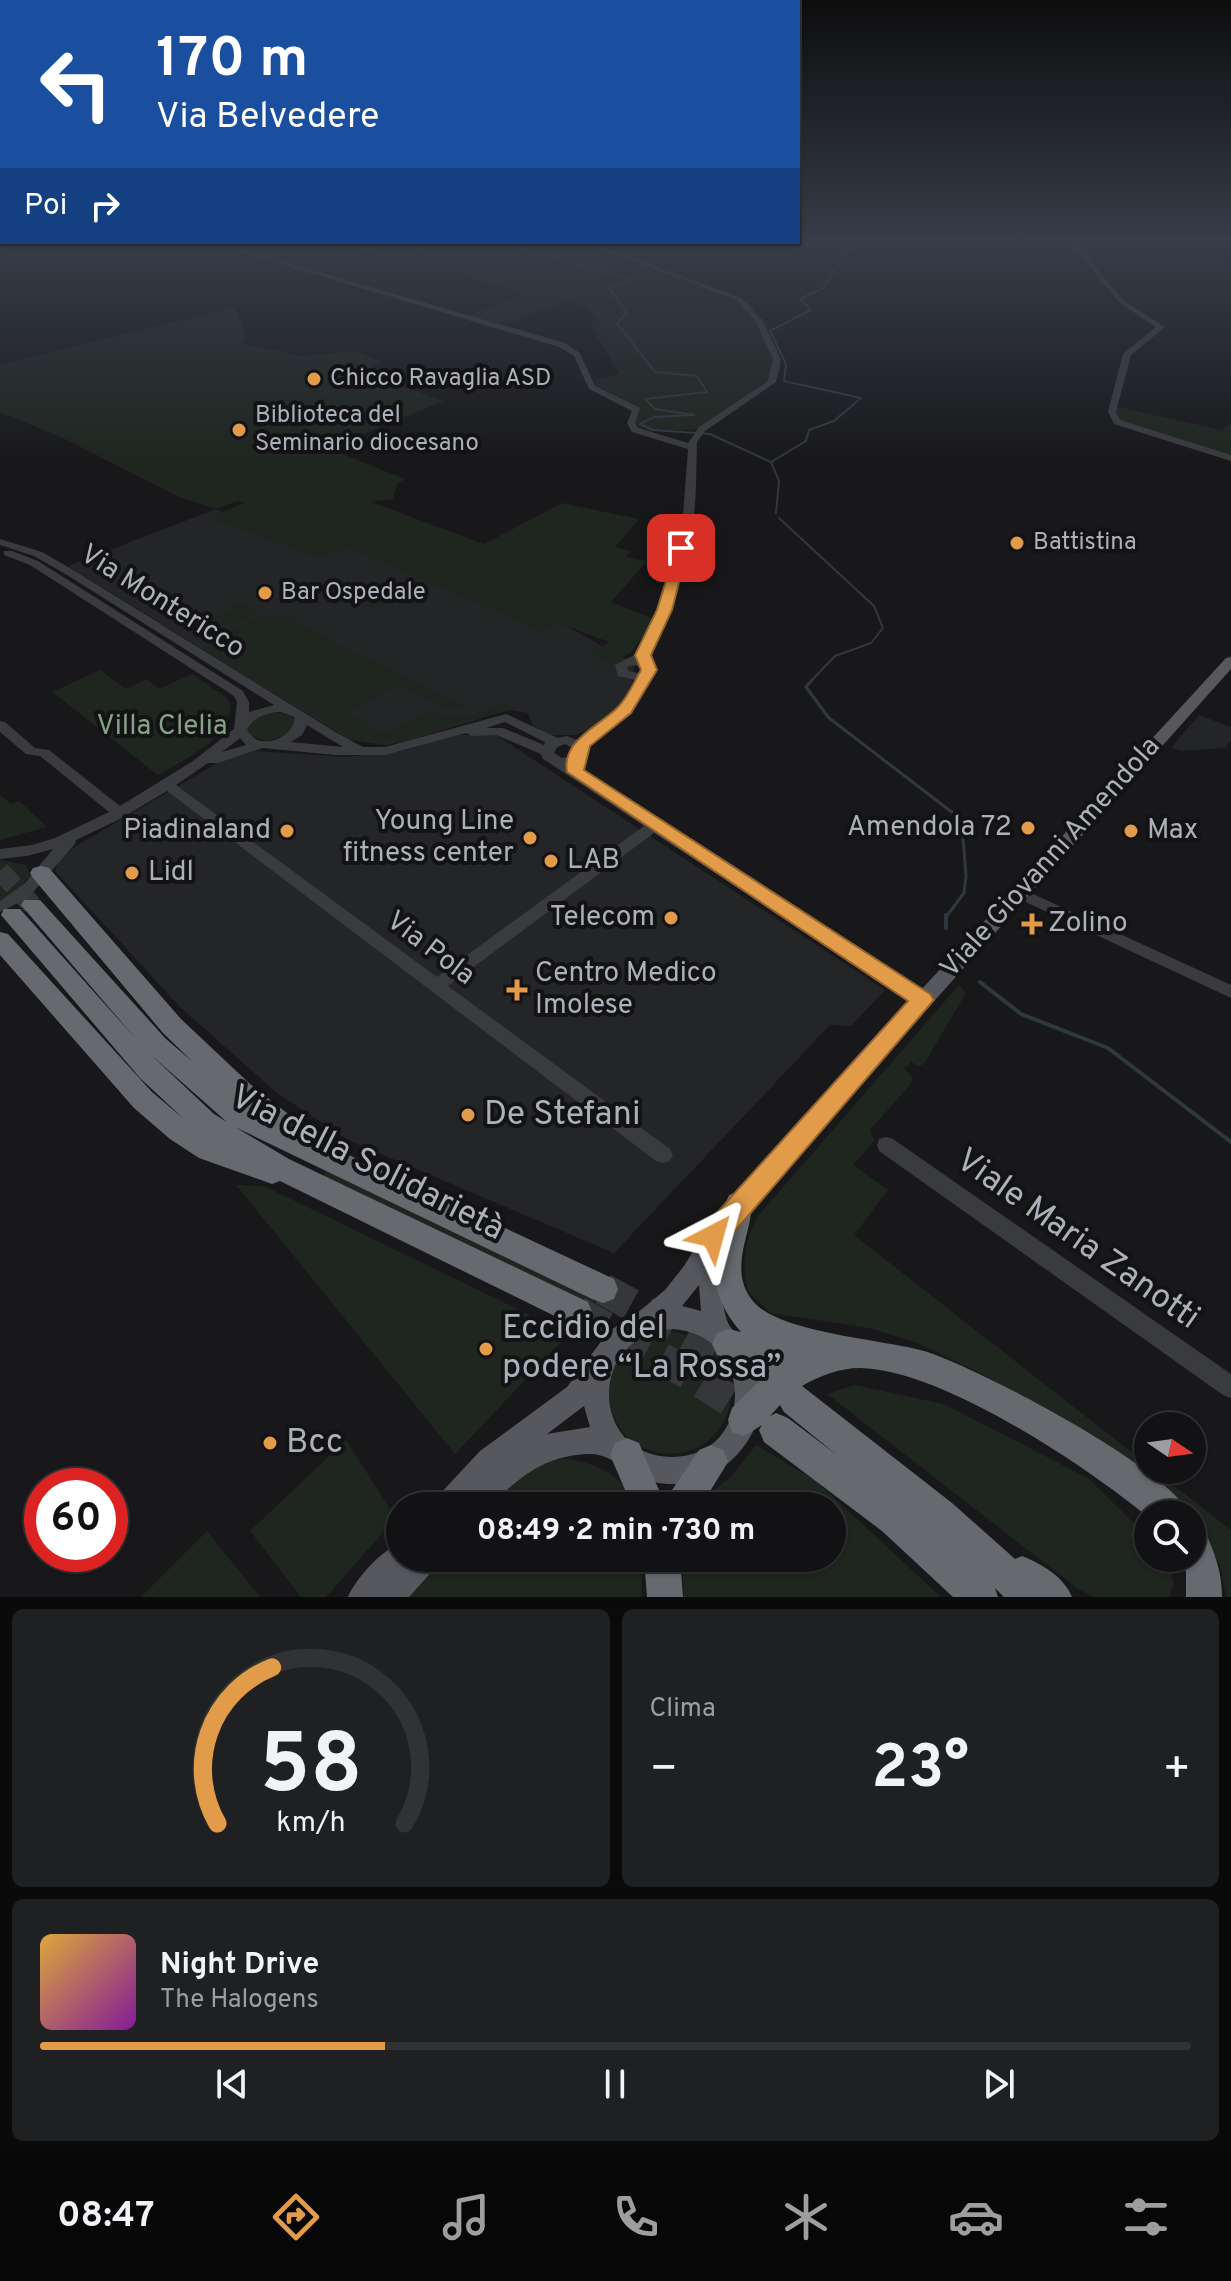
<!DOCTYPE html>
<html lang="it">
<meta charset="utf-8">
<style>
:root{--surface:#121214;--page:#1f2022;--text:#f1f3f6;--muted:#9c9ea0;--line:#313234;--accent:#e29b48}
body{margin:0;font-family:Overpass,sans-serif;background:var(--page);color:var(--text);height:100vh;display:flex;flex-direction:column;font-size:30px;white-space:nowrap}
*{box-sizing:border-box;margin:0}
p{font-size:26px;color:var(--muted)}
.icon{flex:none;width:44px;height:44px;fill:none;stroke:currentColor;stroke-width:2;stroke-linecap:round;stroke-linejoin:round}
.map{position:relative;height:1597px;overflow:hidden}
.panel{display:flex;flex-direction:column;gap:12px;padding:12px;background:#0a0a0b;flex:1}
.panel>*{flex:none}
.top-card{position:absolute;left:0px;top:0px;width:800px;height:244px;box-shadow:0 2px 6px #0004,0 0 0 2px var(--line);background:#1a4fa0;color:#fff;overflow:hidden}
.needle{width:52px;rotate:103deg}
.buttons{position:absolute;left:1134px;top:1412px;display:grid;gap:16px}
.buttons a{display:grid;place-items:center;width:72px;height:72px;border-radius:50%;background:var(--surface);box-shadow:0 2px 6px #0004,0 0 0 2px var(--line);font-size:40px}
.speed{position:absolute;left:24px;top:1468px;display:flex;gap:16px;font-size:40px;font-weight:700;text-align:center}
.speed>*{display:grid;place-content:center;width:104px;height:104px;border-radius:50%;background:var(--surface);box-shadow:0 2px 6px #0004,0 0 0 2px var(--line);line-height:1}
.speed .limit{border:12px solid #d22;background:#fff;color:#111}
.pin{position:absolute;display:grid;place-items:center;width:68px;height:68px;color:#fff;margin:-34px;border-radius:16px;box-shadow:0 4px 12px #0006}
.me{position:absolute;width:88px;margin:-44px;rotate:39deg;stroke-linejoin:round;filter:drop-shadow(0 0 6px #0008)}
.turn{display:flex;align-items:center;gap:28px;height:168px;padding:0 24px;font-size:36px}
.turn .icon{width:104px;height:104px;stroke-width:2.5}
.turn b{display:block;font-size:56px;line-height:68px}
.then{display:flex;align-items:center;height:76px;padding:0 24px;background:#0003;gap:16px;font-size:30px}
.big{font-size:60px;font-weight:700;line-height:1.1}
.panel .card{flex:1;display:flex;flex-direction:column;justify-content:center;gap:12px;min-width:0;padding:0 28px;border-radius:12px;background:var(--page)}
.panel .dial{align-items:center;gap:0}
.dial svg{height:208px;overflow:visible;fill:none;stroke:var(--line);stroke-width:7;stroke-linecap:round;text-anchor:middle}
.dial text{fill:var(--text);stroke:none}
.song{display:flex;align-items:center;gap:24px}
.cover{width:96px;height:96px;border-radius:12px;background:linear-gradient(135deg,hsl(40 70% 55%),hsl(290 70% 35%))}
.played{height:8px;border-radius:4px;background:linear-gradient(90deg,var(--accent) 30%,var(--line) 30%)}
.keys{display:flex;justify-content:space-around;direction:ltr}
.heat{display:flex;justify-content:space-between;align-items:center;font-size:44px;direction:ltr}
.panel .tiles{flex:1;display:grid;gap:12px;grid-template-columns:1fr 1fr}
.card:last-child{grid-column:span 2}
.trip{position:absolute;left:386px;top:1492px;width:460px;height:80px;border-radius:40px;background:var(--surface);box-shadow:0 2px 6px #0004,0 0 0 2px var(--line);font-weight:700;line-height:80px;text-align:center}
.tab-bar{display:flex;height:128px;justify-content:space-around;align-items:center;background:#070708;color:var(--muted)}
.tab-bar .icon{width:56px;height:56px}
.tab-bar .active{color:var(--accent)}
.tab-bar b{font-size:36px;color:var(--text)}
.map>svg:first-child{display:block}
.built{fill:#242527}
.green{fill:#1f251f}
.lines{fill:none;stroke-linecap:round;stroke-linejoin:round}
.stream-far2{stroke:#2f393d;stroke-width:2}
.stream-far1{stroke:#2f393d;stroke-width:3}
.stream{stroke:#2f393d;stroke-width:4}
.highway-tunnel-far1{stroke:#36373a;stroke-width:20;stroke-dasharray:20 10;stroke-linecap:butt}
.highway-tunnel{stroke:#36373a;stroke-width:32;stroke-dasharray:32 16;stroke-linecap:butt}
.minor{fill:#3a3b3f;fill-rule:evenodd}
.major{fill:#56585d;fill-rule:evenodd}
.highway{fill:#666a6f;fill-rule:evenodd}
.route{fill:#e29b48;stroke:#93652f;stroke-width:2}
.poi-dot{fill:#e29b48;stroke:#131315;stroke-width:3}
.labels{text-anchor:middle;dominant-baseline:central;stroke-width:8;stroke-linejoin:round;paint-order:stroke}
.far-poi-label{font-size:24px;fill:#acb1b9;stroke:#131315;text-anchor:start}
.street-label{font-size:28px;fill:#acb1b9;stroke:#131315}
.park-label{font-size:28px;fill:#86a285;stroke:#131315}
.poi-label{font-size:28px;fill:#acb1b9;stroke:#131315;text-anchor:start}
.near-poi-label{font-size:34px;fill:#acb1b9;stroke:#131315;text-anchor:start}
.near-street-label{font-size:34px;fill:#acb1b9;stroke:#131315}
</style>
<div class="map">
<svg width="1231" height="1597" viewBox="0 0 1231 1597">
<rect width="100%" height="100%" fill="#18181a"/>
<g class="built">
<polygon points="216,509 299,550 340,533 515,610 565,625 634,664 631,697 597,726 576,735 550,735 533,726 528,713 509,710 410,740 387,745 364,742 348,739 68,566"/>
<polygon points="1199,715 1231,727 1231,740 1225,748 1181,751 1171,748"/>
<polygon points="456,735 496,735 885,990 851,1026 830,1025 614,1253 348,1140 277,1093 180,1007 55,871 59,861 76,846 219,762 255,751 347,757 405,750"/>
</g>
<g class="green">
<path d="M349,242h252l148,61 17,21 12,33 3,9 -5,16 -70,47 -63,3 -12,-6 2,-17 -35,-17 -4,-12 25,-6 -28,-48 5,-9c-28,-36 -67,7 -100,8 -9,0 -21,-7 -30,-9l59,-22 -84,-26 13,-5 -53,-17 -103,20 -15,-4 44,-11z"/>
<polygon points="235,307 246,335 242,343 300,356 356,351 381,362 362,372 444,401 328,448 405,479 397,484 393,499 371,502 484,544 562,503 639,519 615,547 631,551 626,557 647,561 611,602 656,620 631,652 613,663 592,654 609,642 558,623 542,631 349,548 317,557 216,520 210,517 244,503 237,501 216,509 179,497 63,438 0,412 0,365"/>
<polygon points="1113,406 1222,430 1231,423 1231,458 1118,423"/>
<polygon points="238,602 258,613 214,633 199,625 229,611"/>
<polygon points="263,616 292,618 352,653 365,656 468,709 442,707 398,684 347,713 385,735 427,712 466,718 507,703 513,708 399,741 355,740 204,648 208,641"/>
<path d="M100,670l26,19 20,-10 13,10 33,-15 34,23 5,9c-6,37 -43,51 -73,69l-106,-83z"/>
<polygon points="274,712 295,717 297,721 289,735 265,741 247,734 247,725 257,716"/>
<polygon points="0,795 11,804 19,801 47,827 0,840"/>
<polygon points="0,860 26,865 30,876 12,896 0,901"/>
<path d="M959,985l7,8 -42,71 -5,2 -8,-4 -6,7 8,9 -4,8 -39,44 4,11 -21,24 35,25 -34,45 294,230v5h6l77,60v67h-5l-6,-32 -28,-51 -71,-57 -139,-83 -67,-32 -46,-14 -98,-15 -22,-20c-9,-28 -4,-51 9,-77z"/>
<polygon points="327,1170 600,1297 587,1310 320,1178"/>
<polygon points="236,1185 264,1186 569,1334 455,1454"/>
<circle cx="670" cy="1393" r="61"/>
<polygon points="855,1385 944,1404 1088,1478 1148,1537 1148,1558 1166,1558 1174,1584 1169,1597 1094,1597 1078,1589 827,1394"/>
<polygon points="346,1440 396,1518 326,1597 301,1597 250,1531"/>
<polygon points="756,1445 815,1480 941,1597 684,1597 681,1558 832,1558 832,1506 693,1506 731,1477"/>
<path d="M559,1458c33,4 64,13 75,48h-144l31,-34z"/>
<polygon points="207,1531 260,1597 141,1597"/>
<polygon points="443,1558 641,1558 642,1597 408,1597"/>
</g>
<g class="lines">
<g class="stream-far2">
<polyline points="454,242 512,246 630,279 609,288 627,313 617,323 655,372 697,376 707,392 645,399 655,409 694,415 654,417 640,424 653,430 710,434 771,462 779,481 776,513"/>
<polyline points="771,462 806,441 809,430 834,421 861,398 784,381 786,364 770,331 811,310 800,299 823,288 850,248 849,240"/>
<polyline points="779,518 874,606 883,628 871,643 835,656 810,682"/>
</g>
<polyline class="stream-far1" points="812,680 806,687 829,718 953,813 963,838 966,876 964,893 946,917"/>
<g class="stream">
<polyline points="946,915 946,928"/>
<polyline points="980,982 1021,1014 1108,1048 1231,1142"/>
</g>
<polyline class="highway-tunnel-far1" points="0,871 32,905"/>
<g class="highway-tunnel">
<polyline points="603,1289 735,1362"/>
<polyline points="577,1312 684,1371 756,1417"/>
</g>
<g class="minor">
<polygon points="1076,240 1082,240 1081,249 1124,301 1165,327 1131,355 1116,412 1120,420 1231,455 1231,461 1114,424 1108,412 1123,354 1156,327 1120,303 1075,249"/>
<polygon points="211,242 224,242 194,249 191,247"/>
<path d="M259,242l9,1 -22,8 319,92 15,10 15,33 45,22 -5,15 3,5 50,15 11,-16 69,-46 5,-22 -18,-39 -18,-20 -155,-58h9l150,56 21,22 19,39 -5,23 -71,49 -8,11c-1,28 0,59 -5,87 -4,23 -31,122 -50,131l10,2 2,10 -24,41 -43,36 -6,13 -10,2 12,10 346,221 2,5 -2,5 -6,1 -6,-1 -263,-172 -206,153 222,163 3,6 -3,6 -7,2 -7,-2 -489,-370 -47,28 -44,21 -1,4 -47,54 -28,14v-11l25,-18 28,-34 -26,7 -27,3v-10l32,-4 23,-7 54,-26 -69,-56 -14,-2 -26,-22v-11l5,1 30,26 14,2 71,56 73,-45 41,-32 3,-27 -3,-6 -204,-131 -26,-10v-4h8l26,10 205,130 6,11v10l25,-7 -207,-130 -33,-19 -34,-11v-6l42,13 33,19 262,162 26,14h22l121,-33 52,24 9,-2 13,5 41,-33 15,-28 -18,-4 -3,-11 23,-12 20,-43 24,-81 6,-80 -56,-17 -5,-9 5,-12 -43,-22 -15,-33 -15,-9 -322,-96zM633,665l9,2v3l-5,3 -9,-2 -1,-4zM280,712l15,5c-2,17 -20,28 -38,23 -2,-1 -8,-7 -10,-10 6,-13 19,-17 33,-18zM505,722l40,20 -1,3 -41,-17h-17zM307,725l36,22 -52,-5 11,-7zM466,733l6,3 24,-1 45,19 1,4 102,68 -207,151 -261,-192 32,-22h10l45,-15 72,7h50zM240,738l6,7 -24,7zM565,744l9,5 -3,7 -9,2 -8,-5 3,-6z"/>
<polygon points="1020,888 1231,985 1231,998 1015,897 1012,893 1015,889"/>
<polygon points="886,1137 893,1139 1231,1374 1231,1398 1223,1395 879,1151 877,1145 879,1139"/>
</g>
<g class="major">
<path d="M1231,657v12l-497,556 -13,22c4,25 -3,54 8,78 3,5 8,9 12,13 11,14 19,33 20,51 5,56 -52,106 -107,93 -25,-6 -42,-29 -65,-28 -42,1 -70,22 -98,52h-57l4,-10 42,-45 87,-64 42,-56 27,-17 29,-24 19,-24 34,-55 508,-553zM699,1285l2,26 -19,-5zM672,1329c85,5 83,128 0,128 -83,0 -85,-123 0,-128zM584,1406l6,21 -43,7z"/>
<path d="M400,1543v15h39l-4,10 -26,29h-61c8,-19 33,-46 52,-54z"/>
</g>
<g class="highway">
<path d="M41,866l8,2 132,151 69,65 51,40 3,10 310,145 4,10 -4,10 -11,4 -11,-4 -357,-172 54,32 299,143 4,10 -4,10 -11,5 -297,-146 -8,3 -73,-26 -29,-19 -36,-31 -134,-153v-23l8,2 144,158 32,27 -44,-41 -139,-163 3,-6h16l116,130 -115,-134 3,-5h16l126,139 27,23 -30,-29 -130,-155 -3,-5 3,-5zM150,1054l77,68 -13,-8z"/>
<path d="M739,1191l10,4c12,25 -25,69 3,105 25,33 129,39 172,51 51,15 247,118 265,163h-41v3c-62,-51 -207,-148 -288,-149 -20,0 -41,8 -58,18l150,117 63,56 7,-3c20,8 42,21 50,41h-68l-9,-9 3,9h-45l-71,-66 -118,-89 -5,-12 3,-5 -18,11 -12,-4 -4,-12 4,-12 38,-37 -53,-16 -5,-11 5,-11 11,-4 13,3c-36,-40 -34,-90 -12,-137zM780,1405l4,7 53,43 -49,-37 -12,-5 -6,3z"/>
<polygon points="627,1438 639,1443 664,1502 699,1450 711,1445 723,1450 728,1462 701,1506 632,1506 610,1455 615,1443"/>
<path d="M1192,1526l13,5c10,24 17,40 17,66h-36v-25l-6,-14h12z"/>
<polygon points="644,1558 680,1558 683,1597 647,1597"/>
</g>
</g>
<linearGradient id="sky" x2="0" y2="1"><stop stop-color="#0d0d0e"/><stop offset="0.52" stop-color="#373d49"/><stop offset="1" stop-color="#373d49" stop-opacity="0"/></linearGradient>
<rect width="1231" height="463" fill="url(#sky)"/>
<path class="route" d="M677,545l11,3 -16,62 -21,45 6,15 -26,43 -41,33 -6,24 346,224 4,6 -211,245 -10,3 -9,-3 -4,-9 4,-9 204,-226 -341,-229c-6,-32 33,-46 51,-65 10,-10 16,-25 23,-37l-6,-15 22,-45z"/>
<g class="poi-dot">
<circle cx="314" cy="379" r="8"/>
<circle cx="239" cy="430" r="8"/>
<circle cx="1017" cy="543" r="8"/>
<circle cx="265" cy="593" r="8"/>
<circle cx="1028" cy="828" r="8"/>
<circle cx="287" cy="831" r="8"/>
<circle cx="1131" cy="831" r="8"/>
<circle cx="530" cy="838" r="8"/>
<circle cx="551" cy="861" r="8"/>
<circle cx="132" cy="873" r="8"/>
<circle cx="671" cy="918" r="8"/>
<path d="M1028 912h8v8h8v8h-8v8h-8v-8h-8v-8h8z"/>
<path d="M513 978h8v8h8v8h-8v8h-8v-8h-8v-8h8z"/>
<circle cx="468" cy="1115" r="8"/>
<circle cx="486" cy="1349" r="8"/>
<circle cx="270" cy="1443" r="8"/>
</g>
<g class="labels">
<g class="far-poi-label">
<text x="330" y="379">Chicco Ravaglia ASD</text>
<text x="255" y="416">Biblioteca del<tspan x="255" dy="28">Seminario diocesano</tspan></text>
<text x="1033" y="543">Battistina</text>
<text x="281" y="593">Bar Ospedale</text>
</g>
<g class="street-label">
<text transform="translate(162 602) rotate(32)">Via Montericco</text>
<text transform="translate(1051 858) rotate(-48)">Viale Giovanni Amendola</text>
<text transform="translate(430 949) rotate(37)">Via Pola</text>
</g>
<g class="park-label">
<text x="162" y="727">Villa Clelia</text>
</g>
<g class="poi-label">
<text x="514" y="822" text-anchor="end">Young Line<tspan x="514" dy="32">fitness center</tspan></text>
<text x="1012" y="828" text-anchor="end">Amendola 72</text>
<text x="271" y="831" text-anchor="end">Piadinaland</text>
<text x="1147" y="831">Max</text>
<text x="567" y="861">LAB</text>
<text x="148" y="873">Lidl</text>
<text x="655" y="918" text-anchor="end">Telecom</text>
<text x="1048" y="924">Zolino</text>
<text x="535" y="974">Centro Medico<tspan x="535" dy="32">Imolese</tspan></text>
</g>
<g class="near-poi-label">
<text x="484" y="1115">De Stefani</text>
<text x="502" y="1329">Eccidio del<tspan x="502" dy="39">podere “La Rossa”</tspan></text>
<text x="286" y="1443">Bcc</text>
</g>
<g class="near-street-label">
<text transform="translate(367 1164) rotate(27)">Via della Solidarietà</text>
<text transform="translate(1077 1240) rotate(35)">Viale Maria Zanotti</text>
</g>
</g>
</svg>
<div class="buttons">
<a><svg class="needle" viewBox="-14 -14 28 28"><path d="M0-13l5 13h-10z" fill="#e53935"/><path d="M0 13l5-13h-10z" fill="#9c9ea0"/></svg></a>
<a><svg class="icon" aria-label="search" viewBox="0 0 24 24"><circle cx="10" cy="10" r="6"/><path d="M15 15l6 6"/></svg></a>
</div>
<div class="speed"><div class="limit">60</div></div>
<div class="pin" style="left:681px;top:548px;background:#d93025"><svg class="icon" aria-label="arrive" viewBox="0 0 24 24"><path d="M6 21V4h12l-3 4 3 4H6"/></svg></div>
<svg class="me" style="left:713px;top:1236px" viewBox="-20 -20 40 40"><path d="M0-17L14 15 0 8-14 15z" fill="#e29b48" stroke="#fff" stroke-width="4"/></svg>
<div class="trip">08:49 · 2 min · 730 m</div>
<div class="top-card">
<div class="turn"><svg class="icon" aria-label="left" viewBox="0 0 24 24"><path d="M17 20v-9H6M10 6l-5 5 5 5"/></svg><div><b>170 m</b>Via Belvedere</div></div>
<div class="then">Poi<svg class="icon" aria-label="right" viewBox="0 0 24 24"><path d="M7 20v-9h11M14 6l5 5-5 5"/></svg></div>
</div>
</div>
<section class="panel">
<div class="tiles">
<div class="card dial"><svg viewBox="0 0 100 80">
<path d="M14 69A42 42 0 1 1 86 69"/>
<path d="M14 69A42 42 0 0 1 35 9" stroke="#e29b48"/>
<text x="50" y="56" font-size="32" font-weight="700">58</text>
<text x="50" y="72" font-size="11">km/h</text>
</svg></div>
<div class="card"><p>Clima</p>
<div class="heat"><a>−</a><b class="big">23°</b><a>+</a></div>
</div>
<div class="card">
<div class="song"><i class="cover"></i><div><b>Night Drive</b><p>The Halogens</p></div></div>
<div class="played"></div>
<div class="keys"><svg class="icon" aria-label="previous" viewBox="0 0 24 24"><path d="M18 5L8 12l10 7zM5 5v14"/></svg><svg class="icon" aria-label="pause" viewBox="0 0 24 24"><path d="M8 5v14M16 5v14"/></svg><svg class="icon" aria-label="next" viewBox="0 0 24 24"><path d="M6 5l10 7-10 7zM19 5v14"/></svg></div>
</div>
</div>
</section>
<nav class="tab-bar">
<b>08:47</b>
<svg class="icon active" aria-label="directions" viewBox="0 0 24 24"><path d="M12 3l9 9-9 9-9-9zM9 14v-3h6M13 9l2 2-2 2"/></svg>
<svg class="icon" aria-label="music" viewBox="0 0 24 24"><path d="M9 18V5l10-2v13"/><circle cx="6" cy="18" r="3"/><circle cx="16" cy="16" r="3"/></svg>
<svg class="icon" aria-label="phone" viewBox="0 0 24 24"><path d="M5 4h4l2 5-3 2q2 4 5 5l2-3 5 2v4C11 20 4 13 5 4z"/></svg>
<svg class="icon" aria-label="climate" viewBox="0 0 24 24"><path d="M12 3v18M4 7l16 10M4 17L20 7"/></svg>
<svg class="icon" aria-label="car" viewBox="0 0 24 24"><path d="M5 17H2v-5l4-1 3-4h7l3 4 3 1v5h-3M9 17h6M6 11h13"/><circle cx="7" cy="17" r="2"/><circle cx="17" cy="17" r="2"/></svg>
<svg class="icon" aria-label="filters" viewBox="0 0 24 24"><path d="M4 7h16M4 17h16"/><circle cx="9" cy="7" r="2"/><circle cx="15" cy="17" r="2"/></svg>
</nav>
